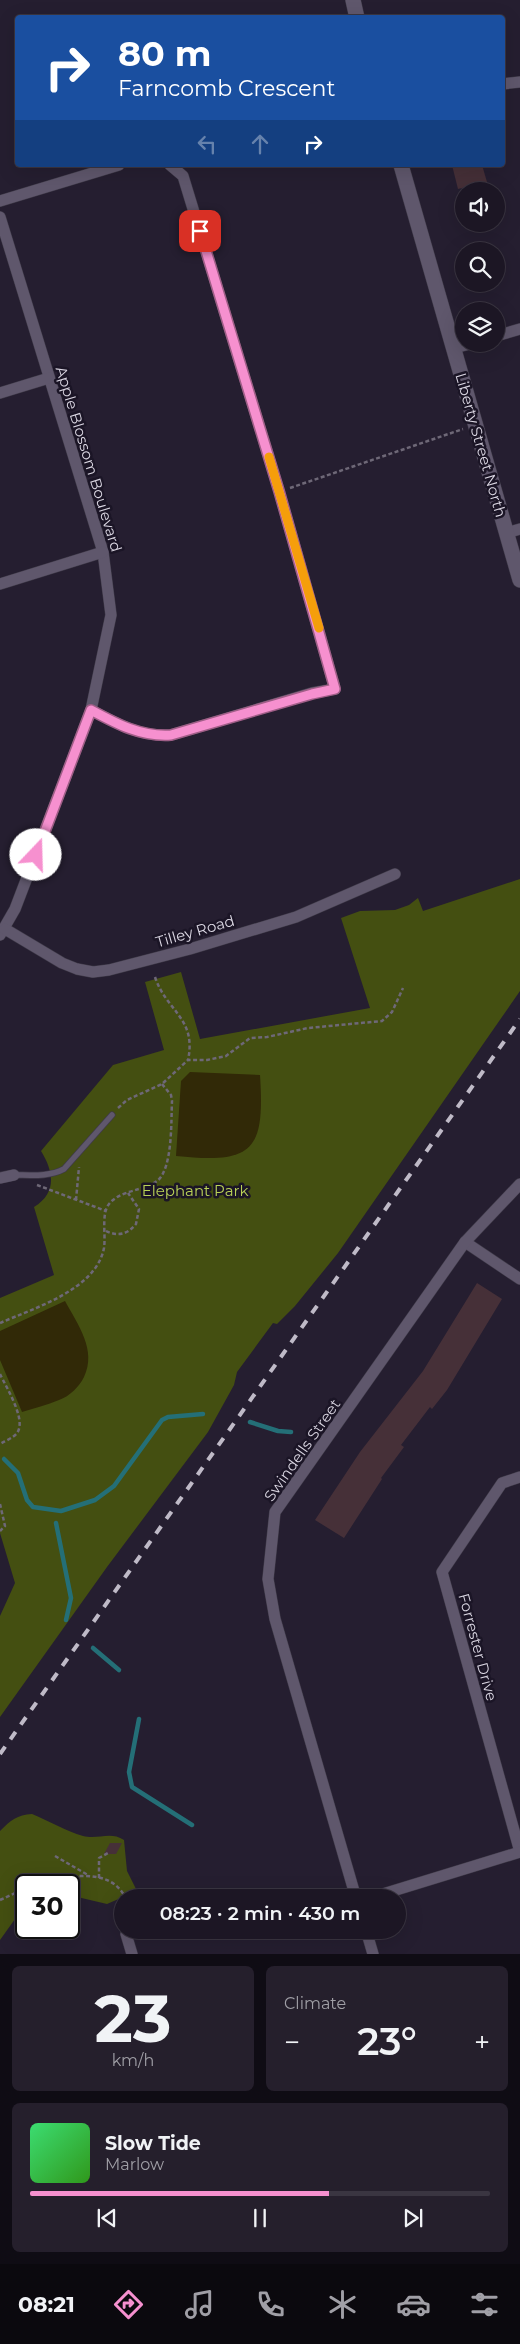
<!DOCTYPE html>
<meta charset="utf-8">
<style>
:root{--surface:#1c1624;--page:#251f2c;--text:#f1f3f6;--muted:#a09fa6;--line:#3a3541;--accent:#f690cf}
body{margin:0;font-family:Montserrat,sans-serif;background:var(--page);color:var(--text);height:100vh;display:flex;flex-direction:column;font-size:19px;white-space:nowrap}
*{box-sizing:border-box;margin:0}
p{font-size:16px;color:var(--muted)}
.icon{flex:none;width:28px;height:28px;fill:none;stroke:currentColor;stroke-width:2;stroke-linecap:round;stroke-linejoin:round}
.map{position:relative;height:1954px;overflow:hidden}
.details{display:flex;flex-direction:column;gap:12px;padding:12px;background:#0f0c14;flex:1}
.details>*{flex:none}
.hud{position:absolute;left:15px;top:15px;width:490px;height:152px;border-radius:5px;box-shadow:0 5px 20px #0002,0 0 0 1px var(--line);background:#1a4fa0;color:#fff;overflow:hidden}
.controls{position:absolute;left:455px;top:182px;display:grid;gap:10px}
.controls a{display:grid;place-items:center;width:50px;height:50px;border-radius:50%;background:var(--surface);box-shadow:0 5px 20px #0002,0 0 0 1px var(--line);font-size:25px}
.speed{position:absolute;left:15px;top:1874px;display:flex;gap:10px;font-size:25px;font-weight:700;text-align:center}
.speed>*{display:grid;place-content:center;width:65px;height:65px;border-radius:50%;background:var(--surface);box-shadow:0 5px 20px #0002,0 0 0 1px var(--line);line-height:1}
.speed .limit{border:2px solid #111;border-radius:8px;background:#fff;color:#111}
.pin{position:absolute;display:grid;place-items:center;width:42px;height:42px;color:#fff;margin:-21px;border-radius:10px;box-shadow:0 2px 8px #0006}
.me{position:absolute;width:55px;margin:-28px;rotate:21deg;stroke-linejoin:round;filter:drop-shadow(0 0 4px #0008)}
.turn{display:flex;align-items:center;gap:18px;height:105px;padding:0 20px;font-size:22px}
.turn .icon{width:65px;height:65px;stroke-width:2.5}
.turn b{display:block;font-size:35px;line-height:42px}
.lanes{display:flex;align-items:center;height:48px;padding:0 20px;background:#0003;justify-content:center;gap:25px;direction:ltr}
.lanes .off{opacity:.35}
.big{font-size:38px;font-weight:600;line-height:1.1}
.details .card{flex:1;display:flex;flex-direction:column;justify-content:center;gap:8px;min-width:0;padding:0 18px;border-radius:8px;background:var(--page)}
.details .dial{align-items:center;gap:0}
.dial b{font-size:65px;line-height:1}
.song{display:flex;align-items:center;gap:15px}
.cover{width:60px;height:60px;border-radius:8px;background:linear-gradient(135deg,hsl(140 70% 55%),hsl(110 70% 35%))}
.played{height:5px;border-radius:2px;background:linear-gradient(90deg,var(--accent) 65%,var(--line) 65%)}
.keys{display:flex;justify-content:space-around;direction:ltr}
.heat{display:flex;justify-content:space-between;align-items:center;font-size:28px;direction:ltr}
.details .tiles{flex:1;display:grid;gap:12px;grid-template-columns:1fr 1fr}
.card:last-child{grid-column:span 2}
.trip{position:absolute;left:114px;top:1889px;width:292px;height:50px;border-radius:25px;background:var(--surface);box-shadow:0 5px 20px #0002,0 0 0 1px var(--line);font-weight:600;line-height:50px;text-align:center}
.tabs{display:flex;height:80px;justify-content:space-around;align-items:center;background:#0b090e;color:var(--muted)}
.tabs .icon{width:35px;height:35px}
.tabs .active{color:var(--accent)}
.tabs b{font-size:22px;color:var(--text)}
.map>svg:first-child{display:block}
.green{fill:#444f11}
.sand{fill:#312907}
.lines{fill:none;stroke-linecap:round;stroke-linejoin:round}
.stream{stroke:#246f77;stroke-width:4.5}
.building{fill:#463038}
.lane-casing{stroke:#3f3a48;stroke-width:7}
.street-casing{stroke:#3f3a48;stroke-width:12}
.secondary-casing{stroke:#3f3a48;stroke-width:16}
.path{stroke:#6e6877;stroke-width:2.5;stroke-dasharray:4 2.5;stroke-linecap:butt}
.lane{stroke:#5f576c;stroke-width:5.5}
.street{stroke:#5f576c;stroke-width:11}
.secondary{stroke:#5f576c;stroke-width:15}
.rail{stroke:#bfbac7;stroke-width:4;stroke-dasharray:9 9;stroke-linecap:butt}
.route-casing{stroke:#a05e87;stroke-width:12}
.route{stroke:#f690cf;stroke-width:9}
.slow{stroke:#f59e0b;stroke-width:9}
.labels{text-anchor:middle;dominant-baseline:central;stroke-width:5;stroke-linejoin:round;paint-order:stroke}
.street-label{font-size:15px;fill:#dbd7e3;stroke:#1b1526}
.park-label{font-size:15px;fill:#bad257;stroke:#1b1526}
</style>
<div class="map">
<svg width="520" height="1954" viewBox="0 0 520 1954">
<rect width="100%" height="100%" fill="#251e30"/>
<g class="green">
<path d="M520,879v112l-182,262 -43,53 -18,18 -4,-1 -36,49 -3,13 -26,47 -101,135 -107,150v-101l15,-33 -15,-50v-235l54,-23 -20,-68c23,-14 20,-35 7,-56l72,-86 51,-15 -19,-68 36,-10 19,67 170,-31 -29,-90 19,-7 35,-1 14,-5 9,-7 5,13z"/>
<path d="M32,1814c17,7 34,17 51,22 15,4 27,-5 41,4l3,31 10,20 -30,13 -34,-8 -4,1v-12h-43v25l-6,2 -20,28v-109c11,-11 17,-16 32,-17z"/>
</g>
<g class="sand">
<path d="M190,1072l70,3c5,76 -7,89 -84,81l5,-75z"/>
<path d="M65,1301c13,24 32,49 19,76 -5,10 -14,19 -25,23 -12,5 -25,8 -37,12l-22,-52v-29z"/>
</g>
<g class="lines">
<g class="stream">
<polyline points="250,1422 278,1431 291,1432"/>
<polyline points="4,1459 18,1473 27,1500 33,1507 61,1511 95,1500 114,1486 162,1420 168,1417 203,1414"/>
<polyline points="56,1523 71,1598 66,1620"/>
<polyline points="93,1648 119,1670"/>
<polyline points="139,1719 129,1772 132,1787 192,1825"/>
</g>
</g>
<g class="building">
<polygon points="452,165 482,165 487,182 458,189"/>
<polygon points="477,1283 502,1299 447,1390 432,1409 430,1407 401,1445 404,1447 381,1478 382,1479 344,1538 315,1520 360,1452 423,1371"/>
<polygon points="110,1843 122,1843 116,1854 104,1854"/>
</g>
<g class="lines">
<defs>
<path id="lane" d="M14,1175c17,0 35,2 50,-6l48,-54"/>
<g id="street">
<polyline points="502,84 520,82"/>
<polyline points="0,201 119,165"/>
<polyline points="0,217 103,552 111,615 91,710 15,909 0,935"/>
<polyline points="496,336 520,329"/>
<polyline points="454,348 470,344"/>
<polyline points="0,393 49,378"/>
<polyline points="506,533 520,529"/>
<polyline points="0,584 103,552"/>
<path d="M91,710c26,14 50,27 80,25l141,-42 23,-4 -56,-198 -96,-315 -13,-11"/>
<polyline points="5,929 62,963 77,969 93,972 109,970 190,949 296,917 395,874"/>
<polyline points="0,1178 14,1175"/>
<polyline points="465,1242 520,1279"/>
<polyline points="520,1477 502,1483 442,1572 520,1852"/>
<polyline points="356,1898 275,1619 268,1579 275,1512 465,1242 520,1184"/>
<polyline points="370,1898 520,1852"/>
<polyline points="366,1930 373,1954"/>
<polyline points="126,1934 132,1954"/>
</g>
<g id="secondary">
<polyline points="353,0 357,18"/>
<polyline points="401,165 520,580"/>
</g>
</defs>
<use href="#lane" class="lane-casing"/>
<use href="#street" class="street-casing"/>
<use href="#secondary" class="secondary-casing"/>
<g class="path">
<polyline points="290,488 463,429"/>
<path d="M155,977c11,34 42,41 33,83"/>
<polyline points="118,1108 127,1100 162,1084 188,1060 207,1060 226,1056 250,1038 267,1037 308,1028 382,1021 392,1012 403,988"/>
<polyline points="37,1185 106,1211"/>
<polyline points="76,1200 79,1167"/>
<path d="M106,1231c12,6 22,3 30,-7l3,-15 -11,-16"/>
<path d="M0,1323c34,-15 96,-33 104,-75 2,-13 -3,-34 5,-44 7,-9 20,-12 30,-15 6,-2 13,-4 18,-8 16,-12 14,-61 15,-80l-1,-6 -9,-11"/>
<path d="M0,1374c6,13 27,46 17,59 -4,5 -12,8 -17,11"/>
<polyline points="0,1504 5,1526 0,1531"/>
<polyline points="55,1856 88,1875"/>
<polyline points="99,1878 99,1858 108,1853"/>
<path d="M35,1885c27,-8 74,-20 90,12"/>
<polyline points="0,1900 26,1888"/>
</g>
<use href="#lane" class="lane"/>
<use href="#street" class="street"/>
<use href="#secondary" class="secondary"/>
<polyline class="rail" points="0,1754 520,1019"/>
</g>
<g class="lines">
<defs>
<path id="route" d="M36,855l55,-145c26,14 50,27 80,25l141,-41 23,-5 -56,-198 -79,-260"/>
</defs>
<use href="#route" class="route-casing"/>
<use href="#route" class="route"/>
<polyline class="slow" points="269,457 319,628"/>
</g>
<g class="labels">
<g class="street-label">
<text transform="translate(481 445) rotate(74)">Liberty Street North</text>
<text transform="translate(89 459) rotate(73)">Apple Blossom Boulevard</text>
<text transform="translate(195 931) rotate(-16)">Tilley Road</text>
<text transform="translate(302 1450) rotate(-55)">Swindells Street</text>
<text transform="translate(478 1647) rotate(75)">Forrester Drive</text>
</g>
<g class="park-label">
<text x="195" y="1190">Elephant Park</text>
</g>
</g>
</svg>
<div class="controls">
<a><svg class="icon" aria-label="sound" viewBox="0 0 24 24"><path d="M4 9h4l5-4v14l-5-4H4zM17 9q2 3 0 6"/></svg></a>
<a><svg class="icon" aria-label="search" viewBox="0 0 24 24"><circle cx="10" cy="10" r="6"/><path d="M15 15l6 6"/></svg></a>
<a><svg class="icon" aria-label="layers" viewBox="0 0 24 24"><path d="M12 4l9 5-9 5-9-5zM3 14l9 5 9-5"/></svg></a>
</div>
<div class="speed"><div class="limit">30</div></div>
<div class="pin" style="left:200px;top:231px;background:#d93025"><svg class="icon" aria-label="arrive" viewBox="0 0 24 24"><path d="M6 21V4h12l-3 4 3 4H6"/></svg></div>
<svg class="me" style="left:36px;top:855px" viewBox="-20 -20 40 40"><circle r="19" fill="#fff"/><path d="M0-13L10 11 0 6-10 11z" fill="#f690cf"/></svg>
<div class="trip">08:23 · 2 min · 430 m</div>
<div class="hud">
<div class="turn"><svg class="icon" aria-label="right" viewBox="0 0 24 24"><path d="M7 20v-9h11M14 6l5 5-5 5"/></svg><div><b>80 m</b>Farncomb Crescent</div></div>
<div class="lanes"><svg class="icon off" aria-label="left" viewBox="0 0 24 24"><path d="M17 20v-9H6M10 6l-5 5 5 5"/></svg><svg class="icon off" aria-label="ahead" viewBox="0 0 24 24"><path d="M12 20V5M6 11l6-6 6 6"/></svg><svg class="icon" aria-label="right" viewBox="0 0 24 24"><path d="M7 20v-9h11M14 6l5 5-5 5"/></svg></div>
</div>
</div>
<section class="details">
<div class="tiles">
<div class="card dial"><b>23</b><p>km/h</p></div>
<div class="card"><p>Climate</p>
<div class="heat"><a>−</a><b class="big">23°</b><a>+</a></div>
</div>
<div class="card">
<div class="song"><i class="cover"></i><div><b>Slow Tide</b><p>Marlow</p></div></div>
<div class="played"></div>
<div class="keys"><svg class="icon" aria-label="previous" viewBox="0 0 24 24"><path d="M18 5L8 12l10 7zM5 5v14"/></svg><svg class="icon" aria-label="pause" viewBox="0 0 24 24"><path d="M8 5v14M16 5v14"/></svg><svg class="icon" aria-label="next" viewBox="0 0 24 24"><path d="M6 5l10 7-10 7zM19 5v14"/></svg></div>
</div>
</div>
</section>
<nav class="tabs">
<b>08:21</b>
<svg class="icon active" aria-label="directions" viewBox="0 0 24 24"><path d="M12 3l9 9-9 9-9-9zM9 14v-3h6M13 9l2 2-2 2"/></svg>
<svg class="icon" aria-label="music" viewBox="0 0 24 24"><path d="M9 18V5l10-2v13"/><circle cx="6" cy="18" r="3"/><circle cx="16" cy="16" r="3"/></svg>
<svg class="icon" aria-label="phone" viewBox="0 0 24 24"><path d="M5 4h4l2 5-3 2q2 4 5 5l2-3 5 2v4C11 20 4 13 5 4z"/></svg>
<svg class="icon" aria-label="climate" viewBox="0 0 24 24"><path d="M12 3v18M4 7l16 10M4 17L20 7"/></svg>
<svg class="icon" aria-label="car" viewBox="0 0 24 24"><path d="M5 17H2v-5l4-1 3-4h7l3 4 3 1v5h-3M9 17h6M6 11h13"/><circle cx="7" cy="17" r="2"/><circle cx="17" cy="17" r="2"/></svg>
<svg class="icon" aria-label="filters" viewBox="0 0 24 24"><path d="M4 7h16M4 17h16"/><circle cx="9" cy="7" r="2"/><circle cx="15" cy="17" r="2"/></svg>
</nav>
